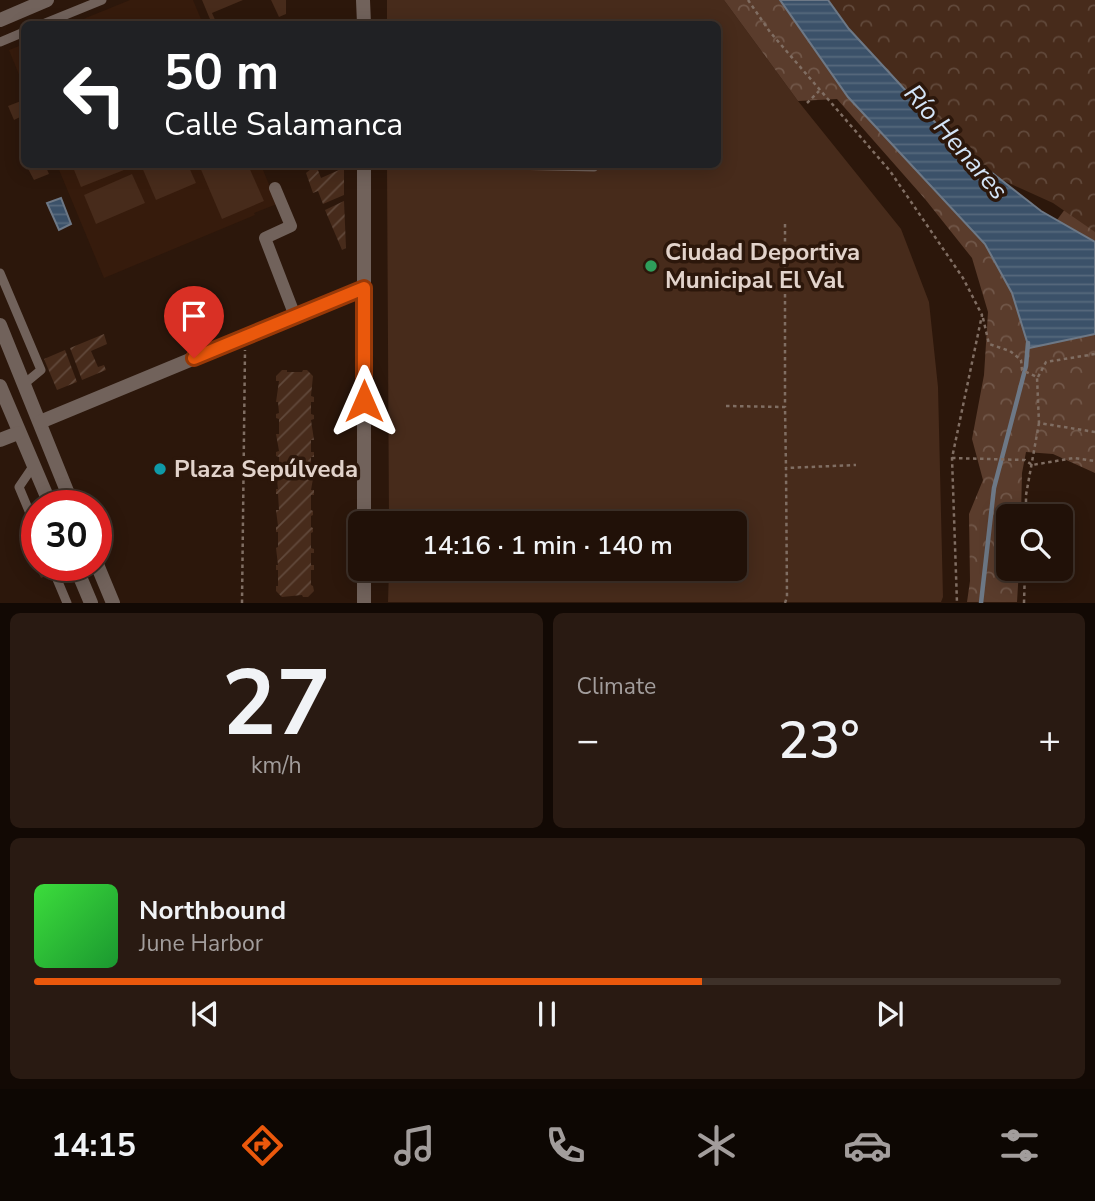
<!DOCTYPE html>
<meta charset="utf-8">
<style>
:root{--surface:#211108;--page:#291a12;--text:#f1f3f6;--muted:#a29d9c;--line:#3e3129;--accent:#ea580c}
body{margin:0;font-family:"Nunito Sans",sans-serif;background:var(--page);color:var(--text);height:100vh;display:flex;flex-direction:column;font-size:26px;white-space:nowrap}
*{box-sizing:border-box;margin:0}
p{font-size:23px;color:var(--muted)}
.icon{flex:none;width:38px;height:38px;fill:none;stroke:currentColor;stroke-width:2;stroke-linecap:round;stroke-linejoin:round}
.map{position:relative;height:603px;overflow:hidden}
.drawer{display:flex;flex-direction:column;gap:10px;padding:10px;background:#120904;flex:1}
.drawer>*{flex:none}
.guide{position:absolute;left:21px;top:21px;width:700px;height:147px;border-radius:10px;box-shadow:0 4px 18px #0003,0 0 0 2px var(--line);background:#202124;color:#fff;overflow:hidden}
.fabs{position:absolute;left:996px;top:504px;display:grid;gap:14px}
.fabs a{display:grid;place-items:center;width:77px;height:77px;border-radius:10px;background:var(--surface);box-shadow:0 4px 18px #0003,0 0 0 2px var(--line);font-size:35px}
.speed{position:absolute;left:21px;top:490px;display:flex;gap:14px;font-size:35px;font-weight:700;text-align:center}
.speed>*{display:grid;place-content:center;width:91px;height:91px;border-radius:50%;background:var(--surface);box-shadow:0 4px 18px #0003,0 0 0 2px var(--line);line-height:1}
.speed .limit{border:10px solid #d22;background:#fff;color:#111}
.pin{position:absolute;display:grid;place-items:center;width:60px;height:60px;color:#fff;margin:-72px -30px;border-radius:50% 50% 50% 0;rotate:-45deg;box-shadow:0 0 7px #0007}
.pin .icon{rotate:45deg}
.me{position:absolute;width:77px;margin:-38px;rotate:0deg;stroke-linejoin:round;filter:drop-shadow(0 0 5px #0008)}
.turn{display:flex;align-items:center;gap:24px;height:147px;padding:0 28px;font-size:32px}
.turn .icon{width:91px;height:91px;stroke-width:2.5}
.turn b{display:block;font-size:49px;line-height:60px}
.big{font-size:52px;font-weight:600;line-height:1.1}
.drawer .widget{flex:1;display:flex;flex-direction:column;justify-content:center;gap:10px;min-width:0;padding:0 24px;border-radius:10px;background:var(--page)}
.drawer .dial{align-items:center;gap:0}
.dial b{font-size:91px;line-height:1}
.song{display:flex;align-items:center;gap:21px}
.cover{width:84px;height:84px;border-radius:10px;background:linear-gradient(135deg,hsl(120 70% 55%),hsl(130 70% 35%))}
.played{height:7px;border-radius:4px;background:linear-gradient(90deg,var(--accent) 65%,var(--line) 65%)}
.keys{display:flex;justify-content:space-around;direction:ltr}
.heat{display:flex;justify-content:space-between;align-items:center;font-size:38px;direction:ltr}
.drawer .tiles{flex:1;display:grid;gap:10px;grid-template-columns:1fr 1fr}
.widget:last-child{grid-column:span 2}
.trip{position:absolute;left:348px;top:511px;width:399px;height:70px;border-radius:10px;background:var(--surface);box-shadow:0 4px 18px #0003,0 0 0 2px var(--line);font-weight:600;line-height:70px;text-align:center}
.menu{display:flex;height:112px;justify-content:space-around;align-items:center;background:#0d0703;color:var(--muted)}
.menu .icon{width:49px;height:49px}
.menu .current{color:var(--accent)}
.menu b{font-size:32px;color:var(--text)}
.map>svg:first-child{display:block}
.built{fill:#361b0c}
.grass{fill:#472b1b}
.forest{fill:url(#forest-crowns)}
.park{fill:url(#park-crowns)}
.garden{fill:url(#garden-furrows)}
.water{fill:url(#water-rules);stroke:#6d7886;stroke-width:2}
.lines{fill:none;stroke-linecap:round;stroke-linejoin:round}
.stream{stroke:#6d7886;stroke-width:4.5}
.path{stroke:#806e63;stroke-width:2.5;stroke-dasharray:3.5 3.5;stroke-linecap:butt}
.service{stroke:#71625b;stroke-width:9}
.pedestrian{stroke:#71625b;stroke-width:12}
.minor{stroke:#71625b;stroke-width:14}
.route-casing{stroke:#983908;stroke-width:18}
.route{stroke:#ea580c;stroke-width:12}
.leisure-dot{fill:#2e9e5b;stroke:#2c170b;stroke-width:2.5}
.culture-dot{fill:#0f9aa8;stroke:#2c170b;stroke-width:2.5}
.labels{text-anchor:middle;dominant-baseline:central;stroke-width:7;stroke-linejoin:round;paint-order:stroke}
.poi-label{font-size:24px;font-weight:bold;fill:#e2d3cb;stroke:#2c170b;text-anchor:start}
.water-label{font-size:26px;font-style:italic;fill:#d3e4f7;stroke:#2c170b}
</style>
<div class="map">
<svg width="1095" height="603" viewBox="0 0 1095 603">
<defs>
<pattern id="forest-crowns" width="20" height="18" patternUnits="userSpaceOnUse" patternTransform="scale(1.75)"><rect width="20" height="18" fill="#5a3c2c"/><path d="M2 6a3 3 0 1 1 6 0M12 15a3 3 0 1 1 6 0" fill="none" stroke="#715749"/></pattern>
<pattern id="park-crowns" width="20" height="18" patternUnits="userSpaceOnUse" patternTransform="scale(1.75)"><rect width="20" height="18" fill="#472b1b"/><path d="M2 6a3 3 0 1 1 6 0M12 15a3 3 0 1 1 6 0" fill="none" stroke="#61493b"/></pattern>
<pattern id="garden-furrows" width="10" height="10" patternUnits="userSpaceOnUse" patternTransform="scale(1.75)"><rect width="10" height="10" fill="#472b1b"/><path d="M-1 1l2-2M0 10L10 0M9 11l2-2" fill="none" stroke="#61493b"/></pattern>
<pattern id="water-rules" width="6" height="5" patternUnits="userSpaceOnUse" patternTransform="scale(1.75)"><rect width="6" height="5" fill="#3b5169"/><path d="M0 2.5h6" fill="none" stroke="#57697d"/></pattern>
</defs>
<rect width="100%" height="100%" fill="#2c170b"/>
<g class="built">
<polygon points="130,0 193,0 203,24 71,24"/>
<polygon points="24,44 24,87 9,50"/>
<polygon points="57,165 261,165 277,204 254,213 255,215 104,278"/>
</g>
<g class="grass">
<polygon points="202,0 243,0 212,13 217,24 212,24"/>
<polygon points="271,0 286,0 286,14 279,17"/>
<polygon points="387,0 724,0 798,101 901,229 929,302 938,387 943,597 941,602 388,602 389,569 735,569 735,523 389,523 387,165 718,164 718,24 387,24"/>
<polygon points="21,101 24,115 14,120 8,106"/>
<polygon points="26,165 45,165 49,174 34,180"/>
<polygon points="72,165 128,165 129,168 81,187"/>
<polygon points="141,165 188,165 196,183 156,200"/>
<polygon points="199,165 248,165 264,201 222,219"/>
<polygon points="132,174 145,203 96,224 84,195"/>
</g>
<g class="forest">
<polygon points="724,0 780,0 848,97 985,244 1012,293 1029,348 1095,334 1095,473 1053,454 1026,452 1022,473 1021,516 1008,516 1008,569 1019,569 1017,602 967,602 970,581 969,514 983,480 972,439 984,375 988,312 972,258 925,199 837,99 798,101"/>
<polygon points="1095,199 1095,242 1057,220 1071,201"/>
</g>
<polygon class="park" points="828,0 1095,0 1095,232 1053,203 1000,179 955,144 849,29"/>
<g class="garden">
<polygon points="316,165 321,178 339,170 338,166 344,165 344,195 323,204 318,191 313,193 306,173"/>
<polygon points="344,201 346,248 342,250 325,210"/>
<polygon points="104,334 107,344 91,351 98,367 104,365 106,370 82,380 70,348"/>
<polygon points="65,350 77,382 57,390 44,359"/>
<polygon points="282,370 287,370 287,372 302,372 303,370 307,370 313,376 311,396 314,397 314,402 311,402 311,414 314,415 314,419 311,420 314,440 311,440 311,452 314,452 314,457 311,457 311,473 314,473 311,490 314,490 314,495 311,495 311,510 313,511 313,515 311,516 311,527 313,528 313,532 311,533 311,548 314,549 314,553 311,553 311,565 314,565 314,570 311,570 311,585 313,586 314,591 308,597 303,597 302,595 282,597 276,591 276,586 278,586 278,570 276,570 276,565 278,565 276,548 278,547 278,532 276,532 276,527 278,526 276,510 279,510 278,494 276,494 276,489 278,489 276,472 279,472 279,457 276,456 276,452 279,451 276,434 279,434 279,419 276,418 276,414 279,413 278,402 276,402 279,381 276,381 276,376"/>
<polygon points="37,545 37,565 48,565 52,573 41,578 28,549"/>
</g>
<g class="water">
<polygon points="780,0 828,0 849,29 955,144 1041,211 1095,242 1095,334 1029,348 1012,293 985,244 848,97"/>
<polygon points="61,198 71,224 59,230 47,203"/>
</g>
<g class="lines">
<polyline class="stream" points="981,603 994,488 1026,366 1028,343"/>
<g class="path">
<polyline points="748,0 770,32 890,171 963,278 982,315 952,458 957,603"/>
<polyline points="807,103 819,91"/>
<polyline points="785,224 785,407"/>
<polyline points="983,318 989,344 1010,351 1021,360 1022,370 1037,377 1039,423 1095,432"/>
<polyline points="1038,377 1046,362 1095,354"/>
<polyline points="726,406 785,407 786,468"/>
<polyline points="952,458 1025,460 1032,465 1074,458 1095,461"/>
<polyline points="1026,516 1026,495 1039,423"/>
<polyline points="242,603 245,350"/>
<polyline points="785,603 787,597 786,468 856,465"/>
<polyline points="1024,603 1025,569"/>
</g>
<g class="service">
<polyline points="43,24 102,0"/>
<polyline points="0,42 24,32"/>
<polyline points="464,164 594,167"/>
<polyline points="0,273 41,370 24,384"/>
<polyline points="34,465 19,487 37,530"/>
<polyline points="51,565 67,603"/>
</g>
<polyline class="pedestrian" points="275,188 291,226 265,238 295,316"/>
<g class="minor">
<polyline points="363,0 364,24"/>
<polyline points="0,20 47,0"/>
<polyline points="0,325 73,506"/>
<polyline points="0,386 51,506"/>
<polyline points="40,422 364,288"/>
<polyline points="0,440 18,433"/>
<polyline points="364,523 364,164"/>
<polyline points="96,562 113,603"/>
<polyline points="75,565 91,603"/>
<polyline points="364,603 364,569"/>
</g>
</g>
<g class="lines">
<defs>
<polyline id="route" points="194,358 364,288 364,401"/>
</defs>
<use href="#route" class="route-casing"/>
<use href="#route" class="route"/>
</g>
<circle class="leisure-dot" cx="651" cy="266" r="7"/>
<circle class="culture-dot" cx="160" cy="469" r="7"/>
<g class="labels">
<g class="poi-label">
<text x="665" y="252">Ciudad Deportiva<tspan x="665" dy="28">Municipal El Val</tspan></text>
<text x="174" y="469">Plaza Sepúlveda</text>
</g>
<g class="water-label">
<text transform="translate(956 142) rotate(49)">Río Henares</text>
</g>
</g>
</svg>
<div class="fabs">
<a><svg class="icon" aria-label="search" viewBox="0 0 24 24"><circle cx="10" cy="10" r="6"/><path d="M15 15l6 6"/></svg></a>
</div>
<div class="speed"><div class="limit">30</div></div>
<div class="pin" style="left:194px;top:358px;background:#d93025"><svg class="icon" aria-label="arrive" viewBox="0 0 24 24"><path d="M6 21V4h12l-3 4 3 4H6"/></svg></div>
<svg class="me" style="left:364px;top:401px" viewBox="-20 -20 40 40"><path d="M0-17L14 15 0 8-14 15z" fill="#ea580c" stroke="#fff" stroke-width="4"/></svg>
<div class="trip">14:16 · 1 min · 140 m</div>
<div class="guide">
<div class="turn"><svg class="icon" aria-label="left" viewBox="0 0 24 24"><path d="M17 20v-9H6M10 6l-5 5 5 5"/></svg><div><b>50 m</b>Calle Salamanca</div></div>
</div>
</div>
<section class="drawer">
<div class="tiles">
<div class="widget dial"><b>27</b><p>km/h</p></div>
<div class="widget"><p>Climate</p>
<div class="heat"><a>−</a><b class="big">23°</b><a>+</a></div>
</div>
<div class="widget">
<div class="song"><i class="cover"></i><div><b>Northbound</b><p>June Harbor</p></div></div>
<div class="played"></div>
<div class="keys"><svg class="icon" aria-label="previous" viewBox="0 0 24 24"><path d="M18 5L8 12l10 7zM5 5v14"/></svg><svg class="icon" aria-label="pause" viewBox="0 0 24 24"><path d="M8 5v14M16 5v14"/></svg><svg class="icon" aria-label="next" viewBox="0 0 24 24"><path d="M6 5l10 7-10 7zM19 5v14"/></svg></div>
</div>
</div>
</section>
<nav class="menu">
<b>14:15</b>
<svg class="icon current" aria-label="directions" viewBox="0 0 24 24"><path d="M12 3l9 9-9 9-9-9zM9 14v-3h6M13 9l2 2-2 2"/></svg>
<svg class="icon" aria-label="music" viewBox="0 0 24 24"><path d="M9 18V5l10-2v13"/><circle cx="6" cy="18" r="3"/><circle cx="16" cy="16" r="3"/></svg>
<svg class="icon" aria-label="phone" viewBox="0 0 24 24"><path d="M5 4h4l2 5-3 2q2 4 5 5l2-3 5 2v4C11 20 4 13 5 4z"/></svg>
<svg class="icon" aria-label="climate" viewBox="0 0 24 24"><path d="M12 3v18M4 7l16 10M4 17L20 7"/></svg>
<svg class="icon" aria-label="car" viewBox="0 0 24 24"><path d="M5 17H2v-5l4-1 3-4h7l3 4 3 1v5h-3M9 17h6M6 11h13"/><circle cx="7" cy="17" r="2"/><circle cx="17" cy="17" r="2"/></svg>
<svg class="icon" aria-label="filters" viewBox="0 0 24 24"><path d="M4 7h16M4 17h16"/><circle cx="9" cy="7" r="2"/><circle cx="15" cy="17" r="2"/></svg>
</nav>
